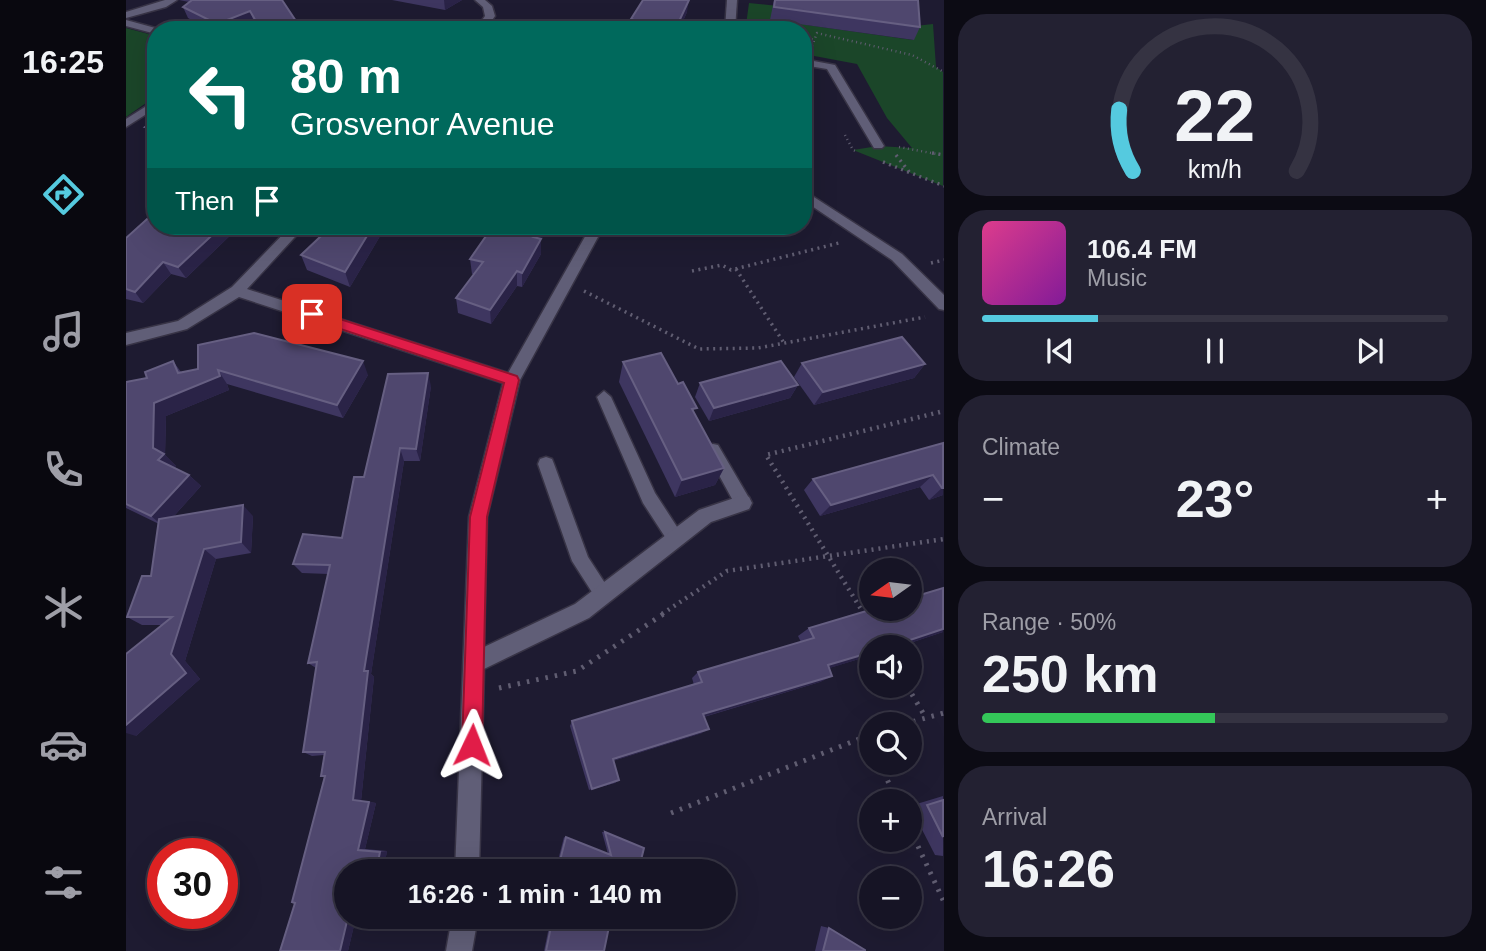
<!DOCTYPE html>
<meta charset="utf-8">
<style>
:root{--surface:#161425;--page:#232132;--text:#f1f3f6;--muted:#9e9ea7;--line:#353342;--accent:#55cadf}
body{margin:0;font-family:Helvetica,sans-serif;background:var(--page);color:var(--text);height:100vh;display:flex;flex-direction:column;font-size:26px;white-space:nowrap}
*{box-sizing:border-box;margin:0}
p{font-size:23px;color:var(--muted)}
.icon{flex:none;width:38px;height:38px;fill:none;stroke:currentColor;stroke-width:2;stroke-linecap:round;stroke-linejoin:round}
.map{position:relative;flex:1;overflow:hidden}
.side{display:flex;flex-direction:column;gap:14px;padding:14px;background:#0c0b14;width:542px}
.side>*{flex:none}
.hud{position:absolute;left:21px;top:21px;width:665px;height:214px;border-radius:28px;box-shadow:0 7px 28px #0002,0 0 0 2px var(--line);background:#00695c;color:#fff;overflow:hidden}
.needle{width:46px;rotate:256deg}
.tools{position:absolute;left:733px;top:558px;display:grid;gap:14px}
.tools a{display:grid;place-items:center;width:63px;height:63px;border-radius:50%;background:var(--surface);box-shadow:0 7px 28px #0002,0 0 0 2px var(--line);font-size:35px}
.speed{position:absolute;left:21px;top:838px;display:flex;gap:14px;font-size:35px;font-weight:700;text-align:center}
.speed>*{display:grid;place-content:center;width:91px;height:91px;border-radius:50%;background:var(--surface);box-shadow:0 7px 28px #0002,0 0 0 2px var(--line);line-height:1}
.speed .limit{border:10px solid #d22;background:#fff;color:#111}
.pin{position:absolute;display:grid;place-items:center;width:60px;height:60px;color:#fff;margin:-30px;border-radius:14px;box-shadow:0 4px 10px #0006}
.me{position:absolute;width:77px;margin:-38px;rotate:2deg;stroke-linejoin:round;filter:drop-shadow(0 0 5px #0008)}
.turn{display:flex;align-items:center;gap:24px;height:147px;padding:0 28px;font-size:32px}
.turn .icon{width:91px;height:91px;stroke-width:2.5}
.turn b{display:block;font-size:49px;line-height:60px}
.then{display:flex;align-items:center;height:66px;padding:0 28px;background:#0003;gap:14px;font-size:26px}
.big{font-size:52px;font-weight:600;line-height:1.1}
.side .widget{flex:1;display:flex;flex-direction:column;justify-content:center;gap:10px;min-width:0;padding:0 24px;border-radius:28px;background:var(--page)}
.side .dial{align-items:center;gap:0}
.dial svg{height:182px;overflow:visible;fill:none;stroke:var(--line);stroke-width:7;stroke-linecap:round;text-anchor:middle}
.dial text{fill:var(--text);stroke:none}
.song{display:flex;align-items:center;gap:21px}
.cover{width:84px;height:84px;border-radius:10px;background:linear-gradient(135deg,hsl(330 70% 55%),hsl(290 70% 35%))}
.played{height:7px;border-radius:4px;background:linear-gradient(90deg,var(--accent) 25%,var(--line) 25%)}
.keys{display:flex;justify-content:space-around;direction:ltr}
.heat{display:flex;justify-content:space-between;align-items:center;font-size:38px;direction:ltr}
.charge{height:10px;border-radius:5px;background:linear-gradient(90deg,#34c759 50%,var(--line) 0)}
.trip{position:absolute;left:208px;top:859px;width:402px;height:70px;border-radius:35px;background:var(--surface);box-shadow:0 7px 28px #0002,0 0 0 2px var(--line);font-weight:600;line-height:70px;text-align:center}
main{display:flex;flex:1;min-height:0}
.menu{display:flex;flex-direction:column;width:126px;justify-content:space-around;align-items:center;background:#09080f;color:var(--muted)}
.menu .icon{width:49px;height:49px}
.menu .current{color:var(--accent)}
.menu b{font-size:32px;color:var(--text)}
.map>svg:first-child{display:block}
.green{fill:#1b4629}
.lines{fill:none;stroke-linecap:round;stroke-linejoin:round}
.lane-casing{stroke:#383446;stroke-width:3}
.street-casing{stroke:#383446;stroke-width:3}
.path-far3{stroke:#605d71;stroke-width:2.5;stroke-dasharray:1 3.5;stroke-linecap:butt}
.path-far2{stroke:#605d71;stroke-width:3.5;stroke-dasharray:2 4.5;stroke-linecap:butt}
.path-far1{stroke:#605d71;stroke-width:4.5;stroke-dasharray:2 5;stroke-linecap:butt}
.path{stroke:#605d71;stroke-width:5;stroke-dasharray:2.5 7;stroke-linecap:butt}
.lane{fill:#605e77;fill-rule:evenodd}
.street{fill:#605e77;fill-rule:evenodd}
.wall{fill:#3e3660}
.shaded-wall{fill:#2a2347}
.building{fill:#4f476e;stroke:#665f82;stroke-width:2}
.route{fill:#e11d48;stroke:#92132f;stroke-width:2}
</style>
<main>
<nav class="menu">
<b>16:25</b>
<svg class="icon current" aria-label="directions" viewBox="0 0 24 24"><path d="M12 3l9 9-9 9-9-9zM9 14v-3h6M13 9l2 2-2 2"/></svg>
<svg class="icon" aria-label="music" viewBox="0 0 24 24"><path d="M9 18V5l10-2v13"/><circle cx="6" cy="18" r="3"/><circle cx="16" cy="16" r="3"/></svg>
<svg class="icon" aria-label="phone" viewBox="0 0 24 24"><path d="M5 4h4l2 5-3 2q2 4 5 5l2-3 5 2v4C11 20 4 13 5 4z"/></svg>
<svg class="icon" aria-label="climate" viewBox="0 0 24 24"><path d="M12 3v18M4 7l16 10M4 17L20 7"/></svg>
<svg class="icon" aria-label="car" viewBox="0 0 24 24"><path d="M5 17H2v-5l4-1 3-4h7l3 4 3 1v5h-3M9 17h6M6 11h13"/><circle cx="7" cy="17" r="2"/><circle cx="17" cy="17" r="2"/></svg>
<svg class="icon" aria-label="filters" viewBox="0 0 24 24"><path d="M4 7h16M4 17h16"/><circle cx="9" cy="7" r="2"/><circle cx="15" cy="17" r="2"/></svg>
</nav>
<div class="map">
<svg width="818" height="951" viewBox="0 0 818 951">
<rect width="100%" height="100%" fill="#1e1b31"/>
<g class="green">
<polygon points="623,3 680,9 681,25 787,40 789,26 807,24 810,67 817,72 817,186 727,150 752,146 786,148 761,118 731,64 683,55 688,40 677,37 677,30 641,30 620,25"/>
<polygon points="0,28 30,36 30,96 0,117"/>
</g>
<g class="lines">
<defs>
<g id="lane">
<polygon points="478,391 485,397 529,493 555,533 557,538 555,543 549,546 543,543 517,503 471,397"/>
<polygon points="587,444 592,445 623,498 625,503 623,508 617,510 611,508 582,455 579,450 582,445"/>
<polygon points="420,457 426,459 428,464 462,557 486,594 483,600 477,602 471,600 446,561 412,464 414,459"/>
</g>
<g id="street">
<polygon points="39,0 51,0 40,7 0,18 0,12"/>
<polygon points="349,0 359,0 366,6 369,16 359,30 349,30 359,16 357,7"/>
<polygon points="601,0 611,0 609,30 599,30"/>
<polygon points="0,20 33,29 34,30 30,30 30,34 0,26"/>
<polygon points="677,59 709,65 758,146 756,148 748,148 701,69 677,65"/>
<polygon points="30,100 30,108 0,127 0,119"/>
<polygon points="677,190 776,254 818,295 818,310 813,309 766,260 677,200"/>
<polygon points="165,226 179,226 121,289 382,373 465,226 478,226 394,380 361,517 358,647 449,604 573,510 617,495 623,497 626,503 623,509 585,522 463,618 358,669 353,872 329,872 343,517 377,383 113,297 61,329 0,345 0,333 52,321 106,287"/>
<polygon points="326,917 352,917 346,951 320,951"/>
</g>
</defs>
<use href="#lane" class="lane-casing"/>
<use href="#street" class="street-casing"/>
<g class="path-far3">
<polyline points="623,26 641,30"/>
<polyline points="677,37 688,40"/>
<polyline points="686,46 691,33 786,55 818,72"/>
<polyline points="719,135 727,150 732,152"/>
<polyline points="773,147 816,155"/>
</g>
<g class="path-far2">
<polyline points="806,153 818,155"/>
<polyline points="770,155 784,173"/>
<polyline points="757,162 818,186"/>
<polyline points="805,263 818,260"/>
<polyline points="610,269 658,343"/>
<polyline points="566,271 596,265 605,270 713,243"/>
<polyline points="458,291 573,349 632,348 799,317"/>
</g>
<g class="path-far1">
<polyline points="536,614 601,571 818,539"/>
<polyline points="738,614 640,455 818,411"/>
</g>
<g class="path">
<polyline points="737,613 740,617"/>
<polyline points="781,686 800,718"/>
<polyline points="373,688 451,671 539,613"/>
<polyline points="778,724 818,713"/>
<polyline points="741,735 746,745"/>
<polyline points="754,763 771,802"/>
<polyline points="545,813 746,734"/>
<polyline points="784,829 818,902"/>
</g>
<use href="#lane" class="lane"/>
<use href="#street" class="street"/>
</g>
<g class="wall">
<polygon points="53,0 156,0 172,24 186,30 133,30 128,22 110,30 84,30 62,18 57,7 63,2"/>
<polygon points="266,0 336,0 319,10"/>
<polygon points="648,0 792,0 794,27 788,40 644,20"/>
<polygon points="561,12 553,30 503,30 505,19"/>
<polygon points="30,119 30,140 25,139 19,127"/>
<polygon points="30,226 120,226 119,228 113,227 60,278 45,274 17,303 0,299 0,238"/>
<polygon points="260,226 224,287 181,270 175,255 195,236"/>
<polygon points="415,240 415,254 396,287 391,286 365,324 332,313 330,298 348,274 346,274 344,259"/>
<polygon points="47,361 55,372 72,369 242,375 217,418 101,384 103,390 40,416 39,455 50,466 48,467 63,475 75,486 48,516 127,516 125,553 90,559 59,661 74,679 10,736 36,625 16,625 1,617 25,576 33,524 0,508 0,382 21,378"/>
<polygon points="497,362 569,414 598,468 589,485 549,497 493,382"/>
<polygon points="676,363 799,364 788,378 688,405 668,377"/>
<polygon points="574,383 672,385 664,398 583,421 569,397"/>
<polygon points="305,386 294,461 278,461 245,674 248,677 235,801 250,803 239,849 261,851 257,872 220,872 220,917 230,917 222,951 154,951 169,903 198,777 195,776 198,755 186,756 177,752 190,668 182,663 202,574 176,573 167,564 216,538 238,477"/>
<polygon points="817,443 817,495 803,500 794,487 694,516 678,490 687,479"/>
<polygon points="817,588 817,632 769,648 746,648 746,655 703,668 706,676 694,682 578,717 576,733 487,761 493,780 489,783 463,790 444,726 446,721 568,685 566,678 572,672 675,642 672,636 683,628"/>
<polygon points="817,796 817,856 809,855 784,806"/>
<polygon points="476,832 479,832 512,872 429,872 438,837 482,854"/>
<polygon points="425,917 485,917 478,951 418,951"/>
<polygon points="695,926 703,928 739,951 689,951"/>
</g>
<g class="shaded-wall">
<polygon points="318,0 336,0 319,10"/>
<polygon points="563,0 561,12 553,30 549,30"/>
<polygon points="124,11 128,22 110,30 93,30 91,24"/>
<polygon points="302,22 303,30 291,30"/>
<polygon points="96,226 113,227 60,278 52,267"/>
<polygon points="247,226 260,226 224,287 219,272"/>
<polygon points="415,226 424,226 415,240 415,254 396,287 396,273 407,237"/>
<polygon points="37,262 45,274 17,303 9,292"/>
<polygon points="391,271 391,286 365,324 364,310"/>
<polygon points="237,361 242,375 217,418 211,405"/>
<polygon points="799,364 788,378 688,405 697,392"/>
<polygon points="92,370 101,384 103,390 40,416 39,455 50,466 44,472 32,460 27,448 28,403"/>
<polygon points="302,373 305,386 294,461 290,449"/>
<polygon points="672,385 664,398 583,421 588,408"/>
<polygon points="274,448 278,461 245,674 248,677 235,801 227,800 238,671"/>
<polygon points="598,468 589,485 549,497 556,480"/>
<polygon points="63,475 75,486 38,527 25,516"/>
<polygon points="807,475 794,487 694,516 705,505"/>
<polygon points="816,488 817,488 817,495 803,500"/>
<polygon points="117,505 127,516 125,553 115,542"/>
<polygon points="78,549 90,559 59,661 74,679 10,736 0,733 0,725"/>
<polygon points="817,629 817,632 769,648 760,648"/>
<polygon points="746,652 746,655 691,672 702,665"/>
<polygon points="706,676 694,682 570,719 577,714"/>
<polygon points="583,729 576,733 483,762 487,759"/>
<polygon points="493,780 489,783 463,790"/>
<polygon points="243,802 250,803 239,849 232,850"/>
<polygon points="261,851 257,872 250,872 254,852"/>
<polygon points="222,917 230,917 222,951 214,951"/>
</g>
<g class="building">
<polygon points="66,0 156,0 172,24 180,22 186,30 135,30 124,11 91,24 57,7"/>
<polygon points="517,0 563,0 549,30 539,30 505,19"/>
<polygon points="649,0 792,0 794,27 648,7"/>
<polygon points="302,22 291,30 206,30"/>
<polygon points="388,22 420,29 419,30 382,30"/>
<polygon points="30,119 30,130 19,127"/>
<polygon points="30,211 30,226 96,226 52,267 37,262 9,292 0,289 0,238"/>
<polygon points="202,226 247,226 219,272 175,255 195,236"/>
<polygon points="367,226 415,226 407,237 415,239 396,273 391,271 364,310 330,298 357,262 344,259"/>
<polygon points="128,333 237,361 211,405 92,370 94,376 28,403 27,448 38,454 32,460 63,475 25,516 0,504 0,382 21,378 19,372 47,361 52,373 72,369 72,345"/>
<polygon points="776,337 799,364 697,392 676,363"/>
<polygon points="535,353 552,384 557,382 571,408 566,409 598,468 556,480 497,362"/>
<polygon points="655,361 672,385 588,408 574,383"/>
<polygon points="302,373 290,449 274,448 238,671 242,671 227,800 243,802 232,850 254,852 250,872 220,872 220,917 222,917 214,951 154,951 169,903 166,902 199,776 195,776 199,752 177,752 191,662 182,663 204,565 167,564 177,534 216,538 228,477 238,477 262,374"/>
<polygon points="817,443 817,488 816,488 807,475 705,505 687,479"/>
<polygon points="117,505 115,542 78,549 45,654 60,673 0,725 0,654 46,617 1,617 16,576 25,576 33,519"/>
<polygon points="817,588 817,629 760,648 746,648 746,652 702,665 706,676 577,714 583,729 487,759 493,780 466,789 446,721 576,682 572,672 688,638 683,628 747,609 784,609 784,598"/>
<polygon points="817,800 817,837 801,805"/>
<polygon points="479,832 518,848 512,872 431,872 440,837 485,855"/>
<polygon points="427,917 485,917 478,951 420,951"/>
<polygon points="703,928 739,950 739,951 697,951"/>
</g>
<polygon class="route" points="186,310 391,376 393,380 361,517 356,745 353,752 346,755 339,752 336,745 344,517 378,383 181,318 179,314"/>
</svg>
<div class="tools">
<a><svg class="needle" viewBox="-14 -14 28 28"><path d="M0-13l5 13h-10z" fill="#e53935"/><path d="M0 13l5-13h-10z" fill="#9e9ea7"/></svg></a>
<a><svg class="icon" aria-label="sound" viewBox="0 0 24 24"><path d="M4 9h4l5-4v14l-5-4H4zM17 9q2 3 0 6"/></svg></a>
<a><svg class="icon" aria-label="search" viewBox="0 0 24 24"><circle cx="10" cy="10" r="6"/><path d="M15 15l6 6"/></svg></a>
<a>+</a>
<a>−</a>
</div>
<div class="speed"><div class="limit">30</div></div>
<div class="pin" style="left:186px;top:314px;background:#d93025"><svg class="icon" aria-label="arrive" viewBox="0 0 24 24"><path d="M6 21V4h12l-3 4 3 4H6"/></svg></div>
<svg class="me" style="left:346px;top:745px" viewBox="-20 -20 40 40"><path d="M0-17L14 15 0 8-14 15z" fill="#e11d48" stroke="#fff" stroke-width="4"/></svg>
<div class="trip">16:26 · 1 min · 140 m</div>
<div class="hud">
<div class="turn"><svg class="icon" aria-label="left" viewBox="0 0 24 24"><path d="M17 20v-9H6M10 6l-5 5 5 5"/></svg><div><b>80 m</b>Grosvenor Avenue</div></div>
<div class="then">Then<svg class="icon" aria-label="arrive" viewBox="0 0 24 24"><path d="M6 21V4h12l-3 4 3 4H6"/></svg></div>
</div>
</div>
<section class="side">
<div class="widget dial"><svg viewBox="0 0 100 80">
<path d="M14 69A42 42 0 1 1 86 69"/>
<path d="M14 69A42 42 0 0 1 8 42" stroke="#55cadf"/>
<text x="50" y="56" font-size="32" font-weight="700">22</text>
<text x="50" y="72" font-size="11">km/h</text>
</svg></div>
<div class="widget">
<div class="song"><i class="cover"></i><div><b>106.4 FM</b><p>Music</p></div></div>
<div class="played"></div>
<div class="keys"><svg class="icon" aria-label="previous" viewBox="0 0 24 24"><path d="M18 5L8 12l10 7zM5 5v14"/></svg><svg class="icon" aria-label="pause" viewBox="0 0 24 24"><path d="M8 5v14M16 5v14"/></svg><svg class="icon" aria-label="next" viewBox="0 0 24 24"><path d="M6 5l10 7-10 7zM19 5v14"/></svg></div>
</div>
<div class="widget"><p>Climate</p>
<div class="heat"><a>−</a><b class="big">23°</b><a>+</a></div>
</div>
<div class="widget"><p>Range · 50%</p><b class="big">250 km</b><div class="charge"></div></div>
<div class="widget"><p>Arrival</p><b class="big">16:26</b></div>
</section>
</main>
